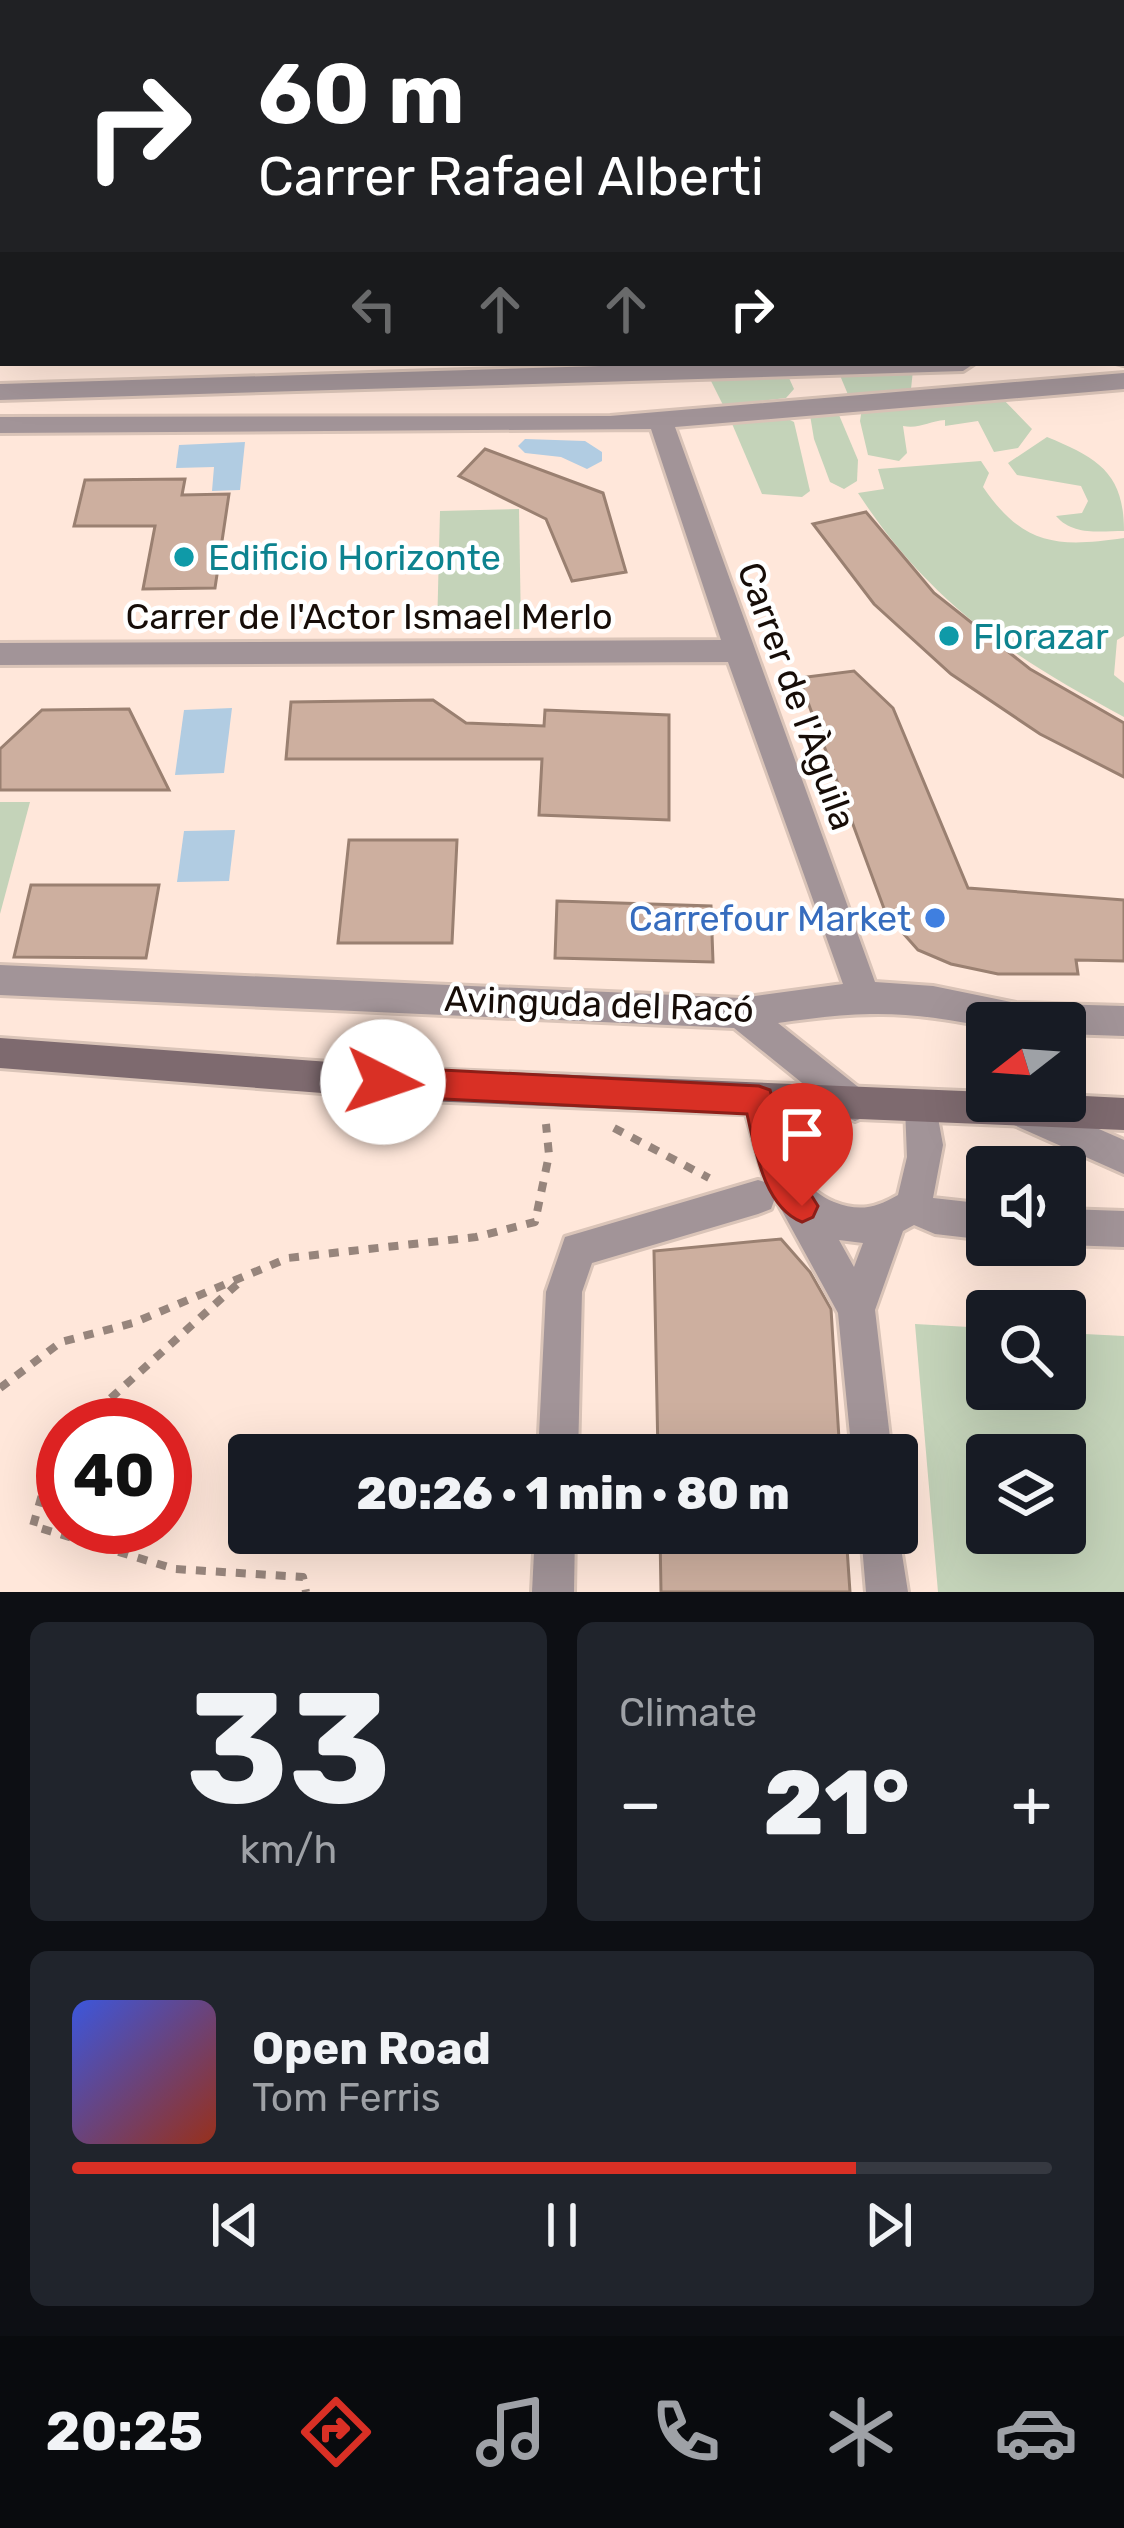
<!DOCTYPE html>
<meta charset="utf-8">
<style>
:root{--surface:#171b24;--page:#20242c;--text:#f1f3f6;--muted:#9ea1a6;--line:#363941;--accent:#d93025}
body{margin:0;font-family:Rubik,sans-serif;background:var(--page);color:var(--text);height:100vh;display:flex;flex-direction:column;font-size:45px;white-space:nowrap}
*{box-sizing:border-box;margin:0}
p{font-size:39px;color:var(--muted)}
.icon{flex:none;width:66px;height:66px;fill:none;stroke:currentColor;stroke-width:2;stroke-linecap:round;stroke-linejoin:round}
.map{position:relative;height:1592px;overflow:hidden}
.panel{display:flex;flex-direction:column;gap:30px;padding:30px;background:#0d0f14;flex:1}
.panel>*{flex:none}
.hud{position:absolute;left:0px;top:0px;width:1125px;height:366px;box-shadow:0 12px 48px #0002;background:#202124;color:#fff;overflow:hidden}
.needle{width:78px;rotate:253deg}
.fabs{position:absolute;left:966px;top:1002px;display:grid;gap:24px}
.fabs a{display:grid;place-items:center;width:120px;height:120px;border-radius:12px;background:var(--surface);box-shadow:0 12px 48px #0002;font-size:60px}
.speed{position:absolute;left:36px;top:1398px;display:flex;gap:24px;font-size:60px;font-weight:700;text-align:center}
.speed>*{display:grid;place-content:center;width:156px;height:156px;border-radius:50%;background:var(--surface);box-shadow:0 12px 48px #0002;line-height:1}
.speed .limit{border:18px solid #d22;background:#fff;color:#111}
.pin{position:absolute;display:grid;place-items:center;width:102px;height:102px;color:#fff;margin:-123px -51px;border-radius:50% 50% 50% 0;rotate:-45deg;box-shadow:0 0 12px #0007}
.pin .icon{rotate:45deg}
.me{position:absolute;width:132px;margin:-66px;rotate:94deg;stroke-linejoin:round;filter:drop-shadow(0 0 9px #0008)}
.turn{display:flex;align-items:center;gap:42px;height:252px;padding:0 60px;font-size:54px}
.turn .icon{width:156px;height:156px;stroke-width:2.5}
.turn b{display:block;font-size:84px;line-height:102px}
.lanes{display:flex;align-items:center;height:114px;padding:0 60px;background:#0003;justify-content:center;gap:60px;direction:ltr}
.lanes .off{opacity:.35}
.big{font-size:90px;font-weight:800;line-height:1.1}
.panel .widget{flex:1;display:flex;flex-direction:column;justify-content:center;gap:18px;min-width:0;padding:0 42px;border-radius:18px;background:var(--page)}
.panel .dial{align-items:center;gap:0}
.dial b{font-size:156px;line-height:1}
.song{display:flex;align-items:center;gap:36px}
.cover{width:144px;height:144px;border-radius:18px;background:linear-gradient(135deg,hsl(230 70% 55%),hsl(10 70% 35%))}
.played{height:12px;border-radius:6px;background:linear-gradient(90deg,var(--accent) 80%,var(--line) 80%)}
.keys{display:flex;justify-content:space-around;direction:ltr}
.heat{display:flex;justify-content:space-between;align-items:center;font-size:66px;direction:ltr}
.panel .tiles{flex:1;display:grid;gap:30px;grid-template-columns:1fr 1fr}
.widget:last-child{grid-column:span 2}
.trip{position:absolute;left:228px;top:1434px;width:690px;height:120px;border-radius:12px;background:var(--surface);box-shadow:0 12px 48px #0002;font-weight:800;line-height:120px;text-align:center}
.menu{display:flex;height:192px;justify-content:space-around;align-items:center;background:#090b0e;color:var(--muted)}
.menu .icon{width:84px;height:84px}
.menu .selected{color:var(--accent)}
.menu b{font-size:54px;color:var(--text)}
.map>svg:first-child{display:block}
.green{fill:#c4d3b9;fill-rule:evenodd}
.water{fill:#b1cce2}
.building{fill:#cdaf9f;stroke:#9a8071;stroke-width:3}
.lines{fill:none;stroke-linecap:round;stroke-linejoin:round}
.street-casing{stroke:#dac4b8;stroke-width:6}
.secondary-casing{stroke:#dac4b8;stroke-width:6}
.path{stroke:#97857c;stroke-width:8;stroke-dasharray:10 10;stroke-linecap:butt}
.street{fill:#a29498;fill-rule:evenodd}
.secondary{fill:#7e6a6f;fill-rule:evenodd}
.route{fill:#d93025;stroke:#8d1f18;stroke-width:3}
.culture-dot{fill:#0f9aa8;stroke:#fff;stroke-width:4.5}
.shop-dot{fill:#3f7fe0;stroke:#fff;stroke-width:4.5}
.labels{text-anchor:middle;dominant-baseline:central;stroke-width:9;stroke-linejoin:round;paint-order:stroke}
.culture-label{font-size:36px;fill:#0d838f;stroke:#fff;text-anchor:start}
.street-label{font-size:36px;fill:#170d08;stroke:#fff}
.shop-label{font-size:36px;fill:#366cbe;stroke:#fff;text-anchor:end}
</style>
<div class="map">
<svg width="1124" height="1592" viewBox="0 0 1124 1592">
<rect width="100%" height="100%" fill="#ffe7da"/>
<g class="green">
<polygon points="913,370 911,389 849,397 839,373"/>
<polygon points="789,378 794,389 786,398 723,405 711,381"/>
<path d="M999,395l33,34 -14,19 -24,4 -16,-31 -33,5v-6c-16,1 -25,9 -42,6l4,27 -8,8 -31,-6 -8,-34 2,-13z"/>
<polygon points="822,409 839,415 858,460 857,481 844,489 830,482 814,439 810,415"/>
<polygon points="780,415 794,422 810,491 802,497 762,494 730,419"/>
<path d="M1047,437c51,21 77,36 77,94 -24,0 -51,5 -68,-15l26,-3 6,-12 -7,-15 -64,-11 -9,-12z"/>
<path d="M981,461l8,12 -6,14c40,58 73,61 141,51v98l-7,4 -3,35 10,8v34c-114,-61 -194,-114 -266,-224l26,-4 -6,-20z"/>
<polygon points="519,509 521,629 437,630 440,511"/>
<polygon points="0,802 30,802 0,914"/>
<path d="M915,1324l72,4v61h78v-56l59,3v256h-186zM987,1455h78v78h-78z"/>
</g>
<g class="water">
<polygon points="0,0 1124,0 1124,126 1122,3 3,3 0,183"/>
<polygon points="525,439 585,441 602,452 602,461 587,469 561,457 525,453 518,446"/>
<polygon points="245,442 240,490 212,491 214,467 176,468 179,445"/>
<polygon points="232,708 224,773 175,775 184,710"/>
<polygon points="235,830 229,881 177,882 184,831"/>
</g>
<g class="building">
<polygon points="485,449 603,493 626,572 572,581 546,519 459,476"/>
<polygon points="185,479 182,495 229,494 215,588 143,589 155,526 74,526 85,480"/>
<polygon points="866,512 934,593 1030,669 1124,723 1124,777 1040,734 951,674 874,604 813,524"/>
<polygon points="854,671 893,708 968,888 1124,900 1124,961 1076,960 1078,974 998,974 951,964 918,950 886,914 799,678"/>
<polygon points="433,700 466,723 544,726 545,710 669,715 669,820 539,815 542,759 286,759 291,702"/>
<polygon points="129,709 169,790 0,790 0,749 42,710"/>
<polygon points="349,840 457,840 452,943 338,943"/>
<polygon points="31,885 159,885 146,958 14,957"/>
<polygon points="557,901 711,906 713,962 555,958"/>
<polygon points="781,1239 810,1272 831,1309 840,1455 658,1455 654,1251"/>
<polygon points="660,1533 846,1533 850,1592 661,1592"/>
</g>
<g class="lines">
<defs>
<g id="street">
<polygon points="1122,349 1124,349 1124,365 1116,363 1122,363"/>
<polygon points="701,363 975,363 963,371 0,400 0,384"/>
<path d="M1124,373v16l-449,38 200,555 58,4 83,17 108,3v30l-59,-2v-11h-78v4c-82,-17 -127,-16 -209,-4l89,71 5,11 -5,11 -12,5 -12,-5 -109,-88 -734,-33v-30l741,33 102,-14 -115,-322 -728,3v-22l721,-3 -70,-211 -651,4v-16l610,-1z"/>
<path d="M759,1084l12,5c19,42 14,92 63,113 25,10 42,6 64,-7l9,-38 -2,-50 5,-11 12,-5 12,5 9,49 -10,53 54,6v36l-52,-6 -21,-9 -11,6 -28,79 17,145h-40l-14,-142 -63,-115 -4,11 -13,5 -166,49 -10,29 -4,163h-40l8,-163 19,-55 193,-57 7,2 -23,-82 5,-11zM839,1240l24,3 -9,24z"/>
<polygon points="1004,1101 1035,1101 1124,1140 1124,1174 1005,1121 1000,1110"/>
<polygon points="1065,1209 1124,1211 1124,1247 1065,1245"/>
<polygon points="897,1523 908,1592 866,1592 861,1533 897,1533"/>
<polygon points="535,1533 575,1533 574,1592 532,1592"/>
</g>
<polygon id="secondary" points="0,1038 426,1069 987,1092 987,1101 1065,1101 1065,1095 1124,1098 1124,1130 426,1101 0,1068"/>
</defs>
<use href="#street" class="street-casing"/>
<use href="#secondary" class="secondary-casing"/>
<g class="path">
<polyline points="614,1128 709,1178"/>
<polyline points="0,1388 61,1342 133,1323 288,1258 476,1237 535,1222 549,1155 546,1124"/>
<polyline points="81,1425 243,1279"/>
<polyline points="63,1442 55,1449 33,1526 175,1569 303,1577 306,1592"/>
</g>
<use href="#street" class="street"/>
<use href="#secondary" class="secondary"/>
</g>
<path class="route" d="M383,1067l376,19 11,4 20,71 28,45 -5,11 -11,5c-38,-15 -47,-73 -55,-108l-364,-18 -11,-4 -5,-10 5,-11z"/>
<g class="culture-dot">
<circle cx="184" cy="557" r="12"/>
<circle cx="949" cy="636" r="12"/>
</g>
<circle class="shop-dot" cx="935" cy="918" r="12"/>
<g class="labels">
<g class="culture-label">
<text x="208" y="557">Edificio Horizonte</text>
<text x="973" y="636">Florazar</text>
</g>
<g class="street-label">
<text x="369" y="616">Carrer de l'Actor Ismael Merlo</text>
<text transform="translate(797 696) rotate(70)">Carrer de l'Àguila</text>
<text transform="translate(599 1004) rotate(2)">Avinguda del Racó</text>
</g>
<g class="shop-label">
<text x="911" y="918">Carrefour Market</text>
</g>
</g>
</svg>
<div class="fabs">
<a><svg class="needle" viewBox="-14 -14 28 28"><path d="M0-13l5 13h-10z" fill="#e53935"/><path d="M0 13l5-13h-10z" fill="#9ea1a6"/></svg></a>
<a><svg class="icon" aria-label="sound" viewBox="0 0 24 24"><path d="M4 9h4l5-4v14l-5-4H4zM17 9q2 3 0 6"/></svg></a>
<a><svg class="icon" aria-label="search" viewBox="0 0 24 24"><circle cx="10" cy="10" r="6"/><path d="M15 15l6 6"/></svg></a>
<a><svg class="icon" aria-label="layers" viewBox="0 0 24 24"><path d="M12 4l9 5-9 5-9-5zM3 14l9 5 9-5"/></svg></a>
</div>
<div class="speed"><div class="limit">40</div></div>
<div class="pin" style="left:802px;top:1206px;background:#d93025"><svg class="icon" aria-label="arrive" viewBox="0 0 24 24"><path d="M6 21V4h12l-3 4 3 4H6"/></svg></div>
<svg class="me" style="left:383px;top:1082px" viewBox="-20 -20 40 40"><circle r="19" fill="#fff"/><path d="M0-13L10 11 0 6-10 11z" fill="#d93025"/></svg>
<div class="trip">20:26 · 1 min · 80 m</div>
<div class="hud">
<div class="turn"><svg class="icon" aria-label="right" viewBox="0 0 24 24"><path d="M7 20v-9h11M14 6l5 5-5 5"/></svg><div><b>60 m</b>Carrer Rafael Alberti</div></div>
<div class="lanes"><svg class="icon off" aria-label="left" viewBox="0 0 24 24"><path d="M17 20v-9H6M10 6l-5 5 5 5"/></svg><svg class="icon off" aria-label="ahead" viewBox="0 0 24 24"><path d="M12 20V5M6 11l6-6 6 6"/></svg><svg class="icon off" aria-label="ahead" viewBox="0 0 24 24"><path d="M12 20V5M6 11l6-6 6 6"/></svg><svg class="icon" aria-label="right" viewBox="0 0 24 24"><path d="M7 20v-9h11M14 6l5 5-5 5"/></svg></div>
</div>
</div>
<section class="panel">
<div class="tiles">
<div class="widget dial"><b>33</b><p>km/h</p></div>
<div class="widget"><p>Climate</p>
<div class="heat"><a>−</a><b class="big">21°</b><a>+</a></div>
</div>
<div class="widget">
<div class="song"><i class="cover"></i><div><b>Open Road</b><p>Tom Ferris</p></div></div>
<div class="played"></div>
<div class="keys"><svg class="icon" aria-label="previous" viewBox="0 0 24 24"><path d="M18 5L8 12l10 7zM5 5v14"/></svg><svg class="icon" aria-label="pause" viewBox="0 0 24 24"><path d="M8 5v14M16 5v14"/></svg><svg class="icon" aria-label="next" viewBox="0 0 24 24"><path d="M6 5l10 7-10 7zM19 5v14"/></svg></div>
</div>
</div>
</section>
<nav class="menu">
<b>20:25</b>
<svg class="icon selected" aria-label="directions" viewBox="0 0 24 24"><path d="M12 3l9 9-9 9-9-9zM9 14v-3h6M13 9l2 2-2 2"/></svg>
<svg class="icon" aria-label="music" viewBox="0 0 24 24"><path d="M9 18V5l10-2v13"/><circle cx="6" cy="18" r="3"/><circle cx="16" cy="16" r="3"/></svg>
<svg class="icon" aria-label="phone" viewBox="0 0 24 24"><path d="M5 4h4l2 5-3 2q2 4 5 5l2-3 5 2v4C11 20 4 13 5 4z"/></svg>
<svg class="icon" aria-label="climate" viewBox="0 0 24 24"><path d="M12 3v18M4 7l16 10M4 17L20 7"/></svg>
<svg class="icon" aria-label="car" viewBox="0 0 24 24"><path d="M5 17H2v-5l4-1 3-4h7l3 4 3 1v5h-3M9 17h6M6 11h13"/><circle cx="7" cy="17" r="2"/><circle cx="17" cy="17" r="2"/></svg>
</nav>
